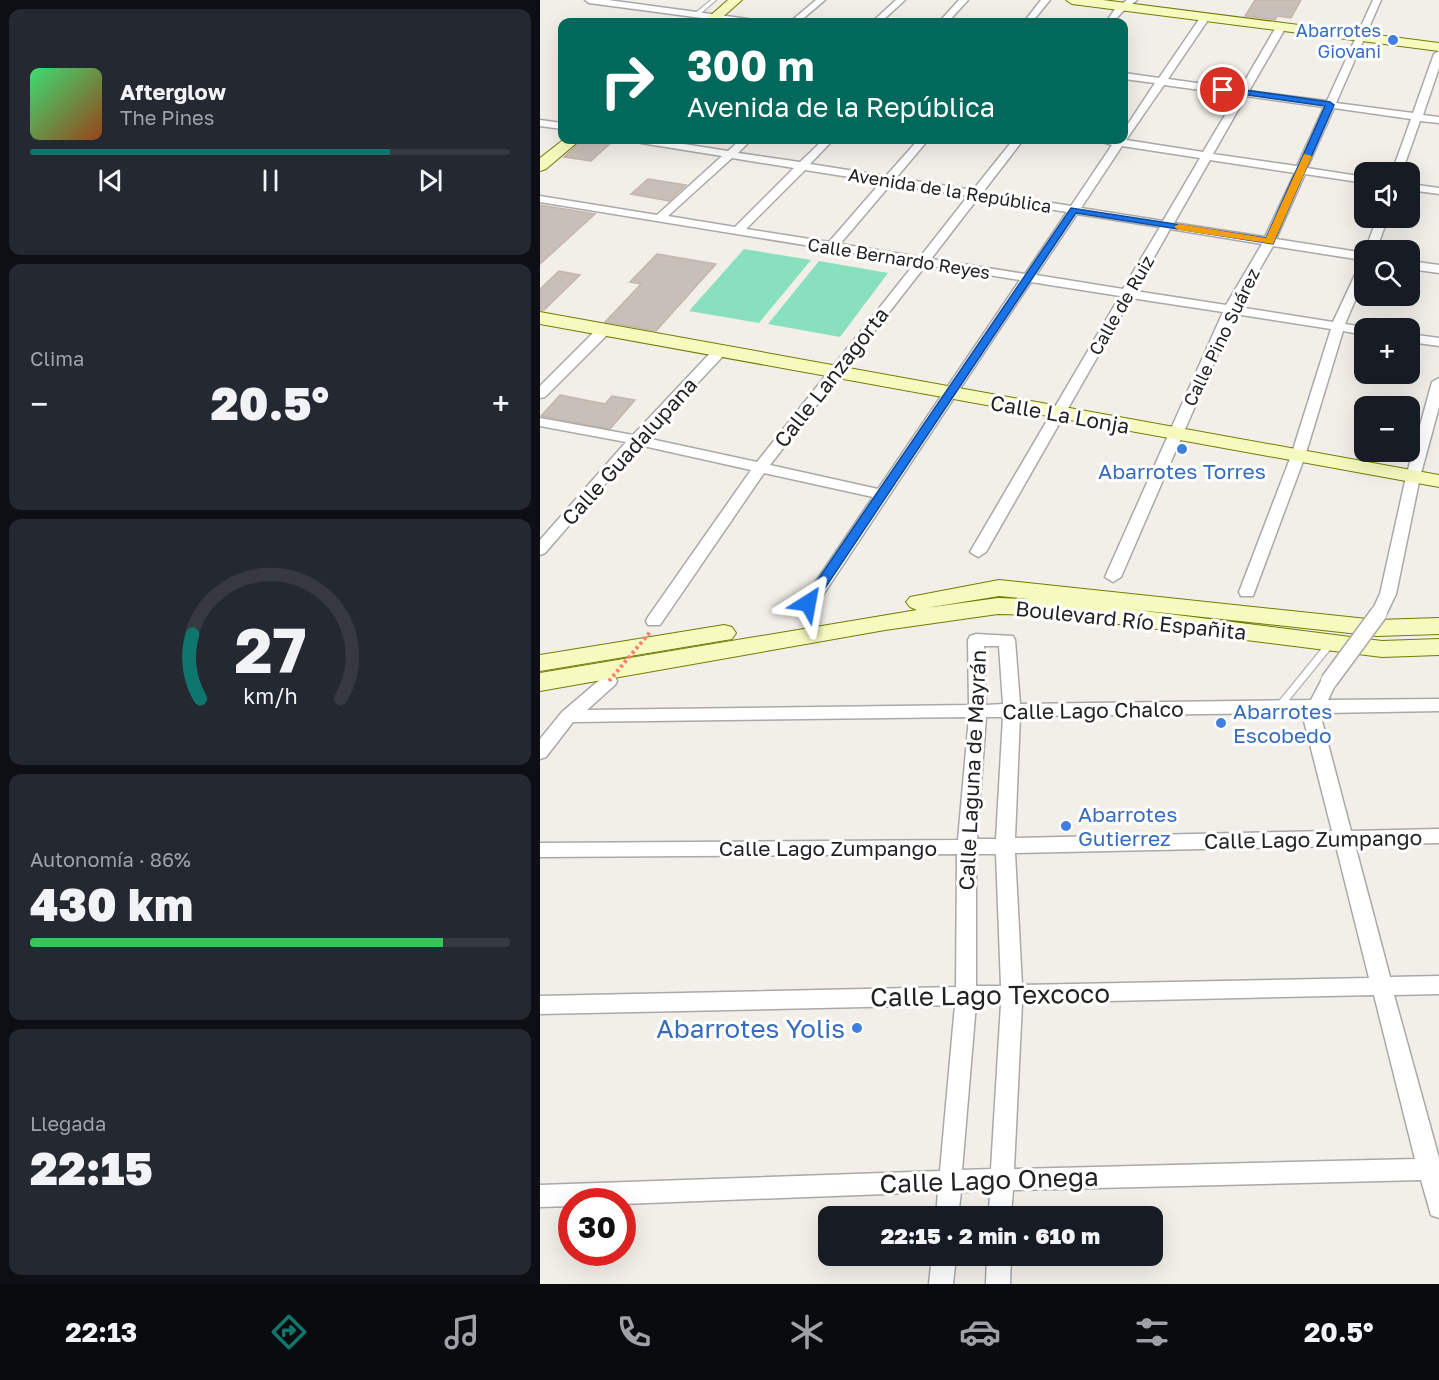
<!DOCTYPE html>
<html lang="es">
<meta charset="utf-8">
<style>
:root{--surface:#171b24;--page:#242831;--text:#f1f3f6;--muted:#9ea1a6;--line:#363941;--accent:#0f766e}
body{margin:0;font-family:"Golos Text",sans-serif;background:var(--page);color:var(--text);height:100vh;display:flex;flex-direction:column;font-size:22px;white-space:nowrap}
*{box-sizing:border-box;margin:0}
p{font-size:20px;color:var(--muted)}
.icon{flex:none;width:33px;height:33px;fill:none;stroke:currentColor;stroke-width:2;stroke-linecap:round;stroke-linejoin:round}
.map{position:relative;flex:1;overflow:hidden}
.panel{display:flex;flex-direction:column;gap:9px;padding:9px;background:#0d0f14;width:540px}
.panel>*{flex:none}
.hud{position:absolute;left:18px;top:18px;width:570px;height:126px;border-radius:12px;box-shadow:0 6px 24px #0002;background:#00695c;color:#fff;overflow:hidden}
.fabs{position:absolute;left:814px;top:162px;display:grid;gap:12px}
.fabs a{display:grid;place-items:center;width:66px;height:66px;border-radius:12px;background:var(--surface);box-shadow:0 6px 24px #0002;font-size:30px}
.speed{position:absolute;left:18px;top:1188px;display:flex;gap:12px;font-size:30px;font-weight:700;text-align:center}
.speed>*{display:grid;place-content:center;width:78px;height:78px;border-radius:50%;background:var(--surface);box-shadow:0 6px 24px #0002;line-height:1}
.speed .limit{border:9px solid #d22;background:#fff;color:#111}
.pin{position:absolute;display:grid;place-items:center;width:51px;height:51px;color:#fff;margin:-26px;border:3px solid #fff;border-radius:50%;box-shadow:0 2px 6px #0007}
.me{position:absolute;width:66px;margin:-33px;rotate:34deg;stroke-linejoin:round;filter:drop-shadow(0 0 4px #0008)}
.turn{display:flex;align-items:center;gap:21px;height:126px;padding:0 30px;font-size:27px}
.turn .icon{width:78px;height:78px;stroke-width:2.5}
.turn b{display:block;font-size:42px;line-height:51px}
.big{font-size:45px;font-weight:800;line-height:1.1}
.panel .card{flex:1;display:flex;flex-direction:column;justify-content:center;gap:9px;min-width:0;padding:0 21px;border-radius:12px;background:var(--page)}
.panel .dial{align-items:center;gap:0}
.dial svg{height:156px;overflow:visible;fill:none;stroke:var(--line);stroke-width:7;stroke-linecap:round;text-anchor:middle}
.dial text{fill:var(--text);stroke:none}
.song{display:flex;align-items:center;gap:18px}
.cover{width:72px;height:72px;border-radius:9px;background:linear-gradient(135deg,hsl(140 70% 55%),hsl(20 70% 35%))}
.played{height:6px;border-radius:3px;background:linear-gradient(90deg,var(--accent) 75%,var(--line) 75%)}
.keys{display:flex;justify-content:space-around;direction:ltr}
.heat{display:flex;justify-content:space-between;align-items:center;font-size:33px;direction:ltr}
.charge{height:9px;border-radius:4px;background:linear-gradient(90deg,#34c759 86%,var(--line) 0)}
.trip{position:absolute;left:278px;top:1206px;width:345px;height:60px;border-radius:12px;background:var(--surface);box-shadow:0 6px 24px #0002;font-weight:800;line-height:60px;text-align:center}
.menu{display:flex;height:96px;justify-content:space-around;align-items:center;background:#090b0e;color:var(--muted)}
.menu .icon{width:42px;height:42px}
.menu .on{color:var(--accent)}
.menu b{font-size:27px;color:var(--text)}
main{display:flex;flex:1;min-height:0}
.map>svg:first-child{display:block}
.pitch{fill:#88e0be}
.building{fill:#c7bfb8;stroke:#c4b6ab;stroke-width:1.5}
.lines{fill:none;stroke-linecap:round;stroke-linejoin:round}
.lane-casing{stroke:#a9a9a9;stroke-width:2}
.street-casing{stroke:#a9a9a9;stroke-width:3}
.secondary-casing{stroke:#707d05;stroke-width:2}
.lane{fill:#fff;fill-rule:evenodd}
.street{fill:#fff;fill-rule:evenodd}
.secondary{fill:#f7fabf;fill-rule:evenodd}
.street-bridge-casing{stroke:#a9a9a9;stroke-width:19;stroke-linecap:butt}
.path-bridge{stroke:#fa8072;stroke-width:4;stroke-dasharray:3 3;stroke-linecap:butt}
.street-bridge{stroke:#fff;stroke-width:16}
.route{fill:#1a73e8;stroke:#114b97;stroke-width:1.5}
.slow{fill:#f59e0b}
.shop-dot{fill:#3f7fe0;stroke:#fff;stroke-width:2}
.labels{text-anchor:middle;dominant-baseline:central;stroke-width:6;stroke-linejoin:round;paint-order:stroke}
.far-shop-label{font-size:18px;fill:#366cbe;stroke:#fff;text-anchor:end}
.far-street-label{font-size:18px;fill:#222;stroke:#fff}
.street-label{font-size:21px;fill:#222;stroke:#fff}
.shop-label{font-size:21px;fill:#366cbe;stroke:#fff;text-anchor:start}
.near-street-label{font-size:26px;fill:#222;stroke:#fff}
.near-shop-label{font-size:26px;fill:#366cbe;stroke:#fff;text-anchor:end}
</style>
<main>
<section class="panel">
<div class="card">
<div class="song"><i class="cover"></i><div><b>Afterglow</b><p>The Pines</p></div></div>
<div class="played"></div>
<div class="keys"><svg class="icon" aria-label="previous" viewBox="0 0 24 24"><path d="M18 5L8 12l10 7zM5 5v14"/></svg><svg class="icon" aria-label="pause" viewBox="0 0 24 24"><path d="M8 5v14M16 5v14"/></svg><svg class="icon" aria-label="next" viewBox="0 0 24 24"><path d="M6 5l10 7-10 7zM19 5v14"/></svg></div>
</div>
<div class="card"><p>Clima</p>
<div class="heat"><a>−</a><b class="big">20.5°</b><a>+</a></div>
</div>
<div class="card dial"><svg viewBox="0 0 100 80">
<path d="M14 69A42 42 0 1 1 86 69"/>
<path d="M14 69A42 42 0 0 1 10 36" stroke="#0f766e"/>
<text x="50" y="56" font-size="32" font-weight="700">27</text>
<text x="50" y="72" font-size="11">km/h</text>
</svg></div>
<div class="card"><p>Autonomía · 86%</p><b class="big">430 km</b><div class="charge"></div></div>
<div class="card"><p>Llegada</p><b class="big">22:15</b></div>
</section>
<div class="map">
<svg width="899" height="1284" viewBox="0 0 899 1284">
<rect width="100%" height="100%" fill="#f2efe9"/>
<g class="pitch">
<polygon points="204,249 271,260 219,323 149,311"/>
<polygon points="279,261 348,273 300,337 228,324"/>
</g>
<g class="building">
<polygon points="715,0 761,0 751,18 737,16 735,20 705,16"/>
<polygon points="42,140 74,140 51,161 24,157"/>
<polygon points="108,179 146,185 129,201 91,194"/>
<polygon points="0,205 55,214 0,264"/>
<polygon points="117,254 176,264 116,331 65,322 101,284 90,282"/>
<polygon points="19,271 40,275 4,310 0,310 0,289"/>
<polygon points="20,395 65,404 72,396 95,400 70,429 1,416"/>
</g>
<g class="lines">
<defs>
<g id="lane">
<polygon points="171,0 176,0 158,16 154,16 154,14"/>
<polygon points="786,646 789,647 790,649 789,651 741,710 735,710 734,708 735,706 783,647"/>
</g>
<g id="street">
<polygon points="45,0 68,0 208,19 213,22 192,22 49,3"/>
<polygon points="276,0 285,0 259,22 250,22"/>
<polygon points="356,0 365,0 341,22 332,22"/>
<polygon points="419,0 428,0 408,22 399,22"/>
<polygon points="501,0 510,0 492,22 484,22"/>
<polygon points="587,0 597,0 581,13 574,22 566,22 575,9"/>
<path d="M833,0h8l-45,103 77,10 21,-59 5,-3v17l-16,47 16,2v6l-19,-2 -18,51h-10l19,-53 -77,-11 -27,60 58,9v6l-60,-9 -29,65 89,14v24l-20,47 25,4h-5v7l-22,-4 -38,125 -52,140h-12l-2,-4 52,-136 40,-127 -96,-15 -114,263 -8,5 -8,-5 118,-265 -92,-14 -145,254 -8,5 -8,-5 150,-256 -89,-14 -216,325h-12l-2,-4 72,-106 -109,-24 -104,152h-12l-2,-4 2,-4 103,-147 -112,-25 -94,108 -5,2v-15l86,-98 -86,-16v-8l93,17 81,-86h10l2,3 -2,3 -78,83 111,24 158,-199 -375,-61v-6l117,19 65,-59 -81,-13 -5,-3h22l70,11 12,-11h11l-13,13 62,9 23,-22h10l-23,24 76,12 32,-36h10l-32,38 77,12 40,-50h10l-40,52 88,14 41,-61 -15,-5h27v-10l31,-47 -31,-4v-6l35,5 43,-63 8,2 -42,62 72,10 36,-62 5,-3 5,3 -37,64 78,10zM624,85l73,10 -34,57 -77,-12zM706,96l78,11 -27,59 -84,-12zM582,146l78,12 -37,63 -82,-13zM192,158l62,10 -59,59 -67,-11zM670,160l85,13 -30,64 -91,-14zM265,170l76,12 -52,60 -83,-13zM351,184l77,12 -48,61 -80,-13zM438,198l89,14 -42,62 -94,-15zM537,214l83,13 -37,62 -87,-14zM630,229l92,15 -36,61 -91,-14zM733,246l89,14 -29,62 -95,-15zM386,265l94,15 -142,209 -108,-24z"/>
<polygon points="0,120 22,123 22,129 0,126"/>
<polygon points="870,184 899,188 899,194 870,190"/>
<polygon points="837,218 848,218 836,250 825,251"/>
<polygon points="870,261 899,265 899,273 870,269"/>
<polygon points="64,326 70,330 69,333 5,397 0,398 0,386 59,327"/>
<polygon points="870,334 899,338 899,346 870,342"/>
<polygon points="899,378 899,407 880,477 856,594 845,617 833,617 831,613 840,594 866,477 892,382"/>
<path d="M436,634l37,2 2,4 5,64 291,-4 12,-23h12l2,4 -9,19 111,-1v12l-115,2 -2,8 29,110 88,-2v14l-84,2 35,132 49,-1v18l-45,1 45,163v60l-8,-3 -10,-35 -408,10 -2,26h-22l1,-25 -29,1 -3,24h-22l2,-24 -316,12v-2h-50v4l-32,1v-22l400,-14 15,-166 -415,9v-18l416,-9 1,-133 -417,3v-14l418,-3 11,-123 -396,5 -27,35 -6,2v-20l22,-27 41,-35h12l2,4 -2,4 -28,25 382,-5 -1,-65 2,-4zM444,646h15l4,58 -17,1zM766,713l-2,8 28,110 -317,7 5,-122zM446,717h17l-7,122h-19zM796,846l33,132 -347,7 -7,-132zM436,854h20l5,132h-25zM834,995l41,164 -401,10 8,-166zM436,1004h25l-10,165 -29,1z"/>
<polygon points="392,1256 416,1256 413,1284 389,1284"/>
<polygon points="447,1256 471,1256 470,1284 446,1284"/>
</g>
<g id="secondary">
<polygon points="188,0 202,0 177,22 163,22"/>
<polygon points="526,0 563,0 899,43 899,51 532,4"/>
<polygon points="23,140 40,140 6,169 0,171 0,158"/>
<polygon points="0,312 899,475 899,487 0,324"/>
<path d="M459,580l378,40 62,-2v16l-62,2 -248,-27 253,32 57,-2v16l-57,2 -336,-42 -48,-1 -113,16 -345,61v-18l377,-63 -7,-3 -4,-5 4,-5zM459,596l31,3 -32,-1 -72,10z"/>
<polygon points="184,625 192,627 196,633 192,639 0,671 0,655"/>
</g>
</defs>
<use href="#lane" class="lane-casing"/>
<use href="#street" class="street-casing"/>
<use href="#secondary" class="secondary-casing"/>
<use href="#lane" class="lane"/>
<use href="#street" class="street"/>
<use href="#secondary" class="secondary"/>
<defs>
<polyline id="street-bridge" points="789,681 839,613"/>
</defs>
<use href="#street-bridge" class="street-bridge-casing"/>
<polyline class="path-bridge" points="69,681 111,631"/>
<use href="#street-bridge" class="street-bridge"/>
</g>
<polygon class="route" points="683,87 790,102 794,105 733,244 536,213 273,606 264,606 262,603 264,600 531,208 726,238 785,106 680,91 679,90"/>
<polygon class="slow" points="764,154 772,156 733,244 639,230 634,227 639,224 726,238"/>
<g class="shop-dot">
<circle cx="853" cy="40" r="6"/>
<circle cx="642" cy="449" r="6"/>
<circle cx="681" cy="723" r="6"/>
<circle cx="526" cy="826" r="6"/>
<circle cx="317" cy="1028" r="6"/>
</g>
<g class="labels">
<g class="far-shop-label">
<text x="841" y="30">Abarrotes<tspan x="841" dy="21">Giovani</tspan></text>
</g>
<g class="far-street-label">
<text transform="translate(410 190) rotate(9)">Avenida de la República</text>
<text transform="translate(359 258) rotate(9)">Calle Bernardo Reyes</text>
<text transform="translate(581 305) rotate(-60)">Calle de Ruiz</text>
<text transform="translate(681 337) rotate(-64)">Calle Pino Suárez</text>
</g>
<g class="street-label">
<text transform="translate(291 377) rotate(-52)">Calle Lanzagorta</text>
<text transform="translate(520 414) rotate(10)">Calle La Lonja</text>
<text transform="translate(89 451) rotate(-48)">Calle Guadalupana</text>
<text transform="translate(591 620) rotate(6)">Boulevard Río Españita</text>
<text transform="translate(553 710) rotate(-1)">Calle Lago Chalco</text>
<text transform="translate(432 770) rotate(-87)">Calle Laguna de Mayrán</text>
<text transform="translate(773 839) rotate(-1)">Calle Lago Zumpango</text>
<text x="288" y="848">Calle Lago Zumpango</text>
</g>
<g class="shop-label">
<text x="642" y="471" text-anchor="middle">Abarrotes Torres</text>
<text x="693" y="711">Abarrotes<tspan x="693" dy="24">Escobedo</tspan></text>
<text x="538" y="814">Abarrotes<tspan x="538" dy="24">Gutierrez</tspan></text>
</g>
<g class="near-street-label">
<text transform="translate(450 995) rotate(-1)">Calle Lago Texcoco</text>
<text transform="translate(449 1180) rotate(-2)">Calle Lago Onega</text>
</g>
<g class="near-shop-label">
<text x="305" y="1028">Abarrotes Yolis</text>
</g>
</g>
</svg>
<div class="fabs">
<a><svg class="icon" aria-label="sound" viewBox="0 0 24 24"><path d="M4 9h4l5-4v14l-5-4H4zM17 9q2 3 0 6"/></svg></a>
<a><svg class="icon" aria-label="search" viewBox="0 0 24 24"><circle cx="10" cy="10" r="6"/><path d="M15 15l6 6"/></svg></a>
<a>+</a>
<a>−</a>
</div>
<div class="speed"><div class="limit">30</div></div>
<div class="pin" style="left:683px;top:90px;background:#d93025"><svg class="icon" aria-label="arrive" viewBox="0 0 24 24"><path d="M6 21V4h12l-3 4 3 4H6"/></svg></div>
<svg class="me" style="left:268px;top:603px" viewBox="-20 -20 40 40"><path d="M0-17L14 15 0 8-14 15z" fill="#1a73e8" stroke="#fff" stroke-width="4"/></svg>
<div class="trip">22:15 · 2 min · 610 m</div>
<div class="hud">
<div class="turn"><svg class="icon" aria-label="right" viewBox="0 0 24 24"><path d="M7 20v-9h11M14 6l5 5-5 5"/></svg><div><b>300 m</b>Avenida de la República</div></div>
</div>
</div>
</main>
<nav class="menu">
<b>22:13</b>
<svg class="icon on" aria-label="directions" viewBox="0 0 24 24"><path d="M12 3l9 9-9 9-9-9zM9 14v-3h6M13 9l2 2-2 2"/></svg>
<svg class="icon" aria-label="music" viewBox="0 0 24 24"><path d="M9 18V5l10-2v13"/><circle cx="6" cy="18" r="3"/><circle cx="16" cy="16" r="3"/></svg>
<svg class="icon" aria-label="phone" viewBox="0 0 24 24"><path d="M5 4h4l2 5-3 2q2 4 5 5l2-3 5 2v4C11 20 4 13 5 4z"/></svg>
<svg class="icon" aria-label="climate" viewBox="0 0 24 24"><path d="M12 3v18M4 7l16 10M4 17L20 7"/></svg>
<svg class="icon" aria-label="car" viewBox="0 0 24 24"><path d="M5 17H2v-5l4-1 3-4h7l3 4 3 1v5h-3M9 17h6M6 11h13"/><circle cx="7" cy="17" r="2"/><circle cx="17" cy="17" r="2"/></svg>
<svg class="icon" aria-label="filters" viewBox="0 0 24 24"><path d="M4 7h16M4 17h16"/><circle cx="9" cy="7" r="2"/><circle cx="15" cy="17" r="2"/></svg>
<b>20.5°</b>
</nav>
